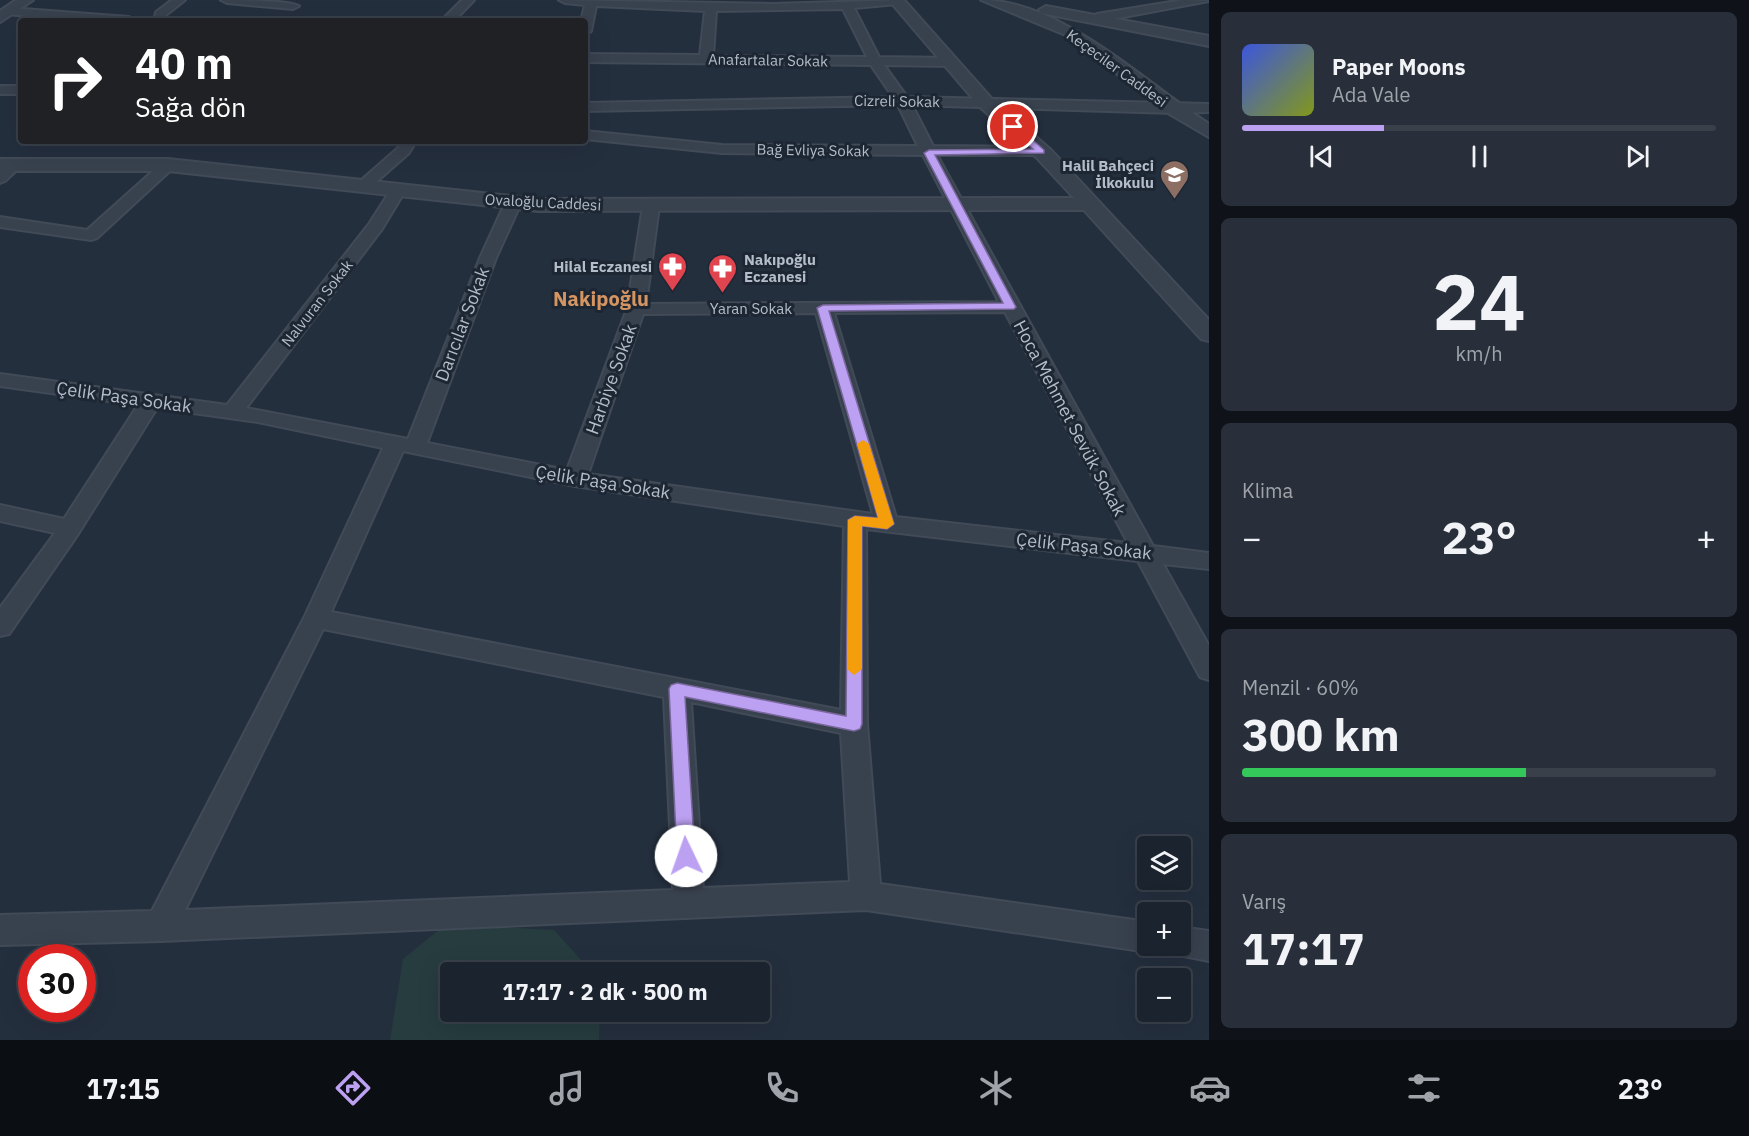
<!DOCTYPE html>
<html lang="tr">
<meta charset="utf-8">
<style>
:root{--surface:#1b232e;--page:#282f3a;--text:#f1f3f6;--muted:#a0a4aa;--line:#39404a;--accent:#bca0f2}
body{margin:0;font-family:"IBM Plex Sans",sans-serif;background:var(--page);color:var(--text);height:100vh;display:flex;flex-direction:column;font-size:22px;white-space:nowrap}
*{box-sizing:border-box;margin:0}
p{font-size:20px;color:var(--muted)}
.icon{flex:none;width:33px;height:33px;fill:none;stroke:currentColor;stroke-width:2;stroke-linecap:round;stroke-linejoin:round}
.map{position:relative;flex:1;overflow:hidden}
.panel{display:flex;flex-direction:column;gap:12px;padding:12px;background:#0f1319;width:540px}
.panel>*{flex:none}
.top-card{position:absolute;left:18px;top:18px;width:570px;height:126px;border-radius:6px;box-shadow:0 6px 24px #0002,0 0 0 2px var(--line);background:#202124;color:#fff;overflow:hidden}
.controls{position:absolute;left:1137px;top:836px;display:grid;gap:12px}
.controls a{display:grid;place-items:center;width:54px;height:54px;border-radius:6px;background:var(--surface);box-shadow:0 6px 24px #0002,0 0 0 2px var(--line);font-size:30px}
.speed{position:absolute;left:18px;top:944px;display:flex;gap:12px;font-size:30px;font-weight:700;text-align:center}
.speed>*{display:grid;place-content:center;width:78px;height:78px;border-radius:50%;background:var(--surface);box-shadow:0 6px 24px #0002,0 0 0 2px var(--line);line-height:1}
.speed .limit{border:9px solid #d22;background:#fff;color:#111}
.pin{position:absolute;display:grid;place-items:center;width:51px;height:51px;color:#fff;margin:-26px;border:3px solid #fff;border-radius:50%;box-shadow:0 2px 6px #0007}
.me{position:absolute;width:66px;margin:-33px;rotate:357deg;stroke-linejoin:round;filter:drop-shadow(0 0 4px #0008)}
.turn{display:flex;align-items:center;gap:21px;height:126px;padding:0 18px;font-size:27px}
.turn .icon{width:78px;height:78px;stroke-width:2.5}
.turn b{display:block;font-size:42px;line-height:51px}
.big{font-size:45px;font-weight:800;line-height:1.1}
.panel .card{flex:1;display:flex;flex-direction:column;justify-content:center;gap:9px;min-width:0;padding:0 21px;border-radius:9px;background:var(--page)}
.panel .dial{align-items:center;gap:0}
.dial b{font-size:78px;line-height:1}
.song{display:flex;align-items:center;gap:18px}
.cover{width:72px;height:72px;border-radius:9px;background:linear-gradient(135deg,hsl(230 70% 55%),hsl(70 70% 35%))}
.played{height:6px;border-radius:3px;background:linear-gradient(90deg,var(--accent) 30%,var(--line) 30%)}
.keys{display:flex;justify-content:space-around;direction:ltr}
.heat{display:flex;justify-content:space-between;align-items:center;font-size:33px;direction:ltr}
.charge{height:9px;border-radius:4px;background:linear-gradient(90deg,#34c759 60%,var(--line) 0)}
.trip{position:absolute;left:440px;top:962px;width:330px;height:60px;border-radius:6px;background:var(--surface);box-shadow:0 6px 24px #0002,0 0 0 2px var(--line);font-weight:800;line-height:60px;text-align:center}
.tab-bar{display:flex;height:96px;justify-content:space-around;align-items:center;background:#0b0e12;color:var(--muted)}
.tab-bar .icon{width:42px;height:42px}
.tab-bar .on{color:var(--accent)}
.tab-bar b{font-size:27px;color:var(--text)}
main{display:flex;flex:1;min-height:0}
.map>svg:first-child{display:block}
.green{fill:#263c3f}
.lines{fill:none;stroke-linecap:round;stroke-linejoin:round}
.minor-casing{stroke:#414a57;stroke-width:4}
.tertiary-casing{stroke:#414a57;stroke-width:4}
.minor{fill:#38414e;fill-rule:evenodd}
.tertiary{fill:#38414e;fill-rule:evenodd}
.route{fill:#bca0f2;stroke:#7a689d;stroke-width:1.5}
.slow{fill:#f59e0b}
.labels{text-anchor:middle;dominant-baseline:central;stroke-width:6;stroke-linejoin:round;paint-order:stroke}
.far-street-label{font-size:15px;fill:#b4bcc9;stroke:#1d2633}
.far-poi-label{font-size:15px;font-weight:bold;fill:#b4bcc9;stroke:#1d2633;text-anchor:end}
.street-label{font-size:18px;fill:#b4bcc9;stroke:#1d2633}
.far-district-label{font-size:20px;font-weight:bold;fill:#d59563;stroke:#1d2633}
</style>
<main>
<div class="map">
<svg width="1209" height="1040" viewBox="0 0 1209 1040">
<rect width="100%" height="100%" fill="#242f3e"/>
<polygon class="green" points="446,924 554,930 592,972 450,972 450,1011 600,1011 599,1040 390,1040 403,959"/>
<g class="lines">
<defs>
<g id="minor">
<polygon points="172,0 185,0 166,15 166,21 154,21 156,12"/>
<path d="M221,0c18,0 65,0 78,6l-6,3 -66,-6z"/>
<polygon points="462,0 474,0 454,21 441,21"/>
<path d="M559,0l214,4 129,-4 -5,4 -43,4 25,49 73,1 6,4 -6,4 -68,-1 23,32 302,7v8l-35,1 -262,-8 21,41 108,1 7,4 -7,4h-104l216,391 56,7v16l-46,-5 46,82v34l-9,-3 -62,-116 -272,-32 1,195 13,160 268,38v23h12l-1,3 -11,4 -282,-42 -705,31 -161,4v-30l152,-4 152,-293 79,-170 -125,-26 -101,-14 -79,126 -69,100 -9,2v-28l55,-75 -55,-12v-16l64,14 74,-114 -138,-19v-12l227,31 142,-181 23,-36 5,-2 8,5 -23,38 -136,179 162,31 72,-181 25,-55 8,-5 8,5 -25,55 -69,185 140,27 60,-161 16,-103 8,-5 8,5 -13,98 353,-2 -76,-147 -201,-2 -137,-14v-8l137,14 196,1 -20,-41 -313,6v-8l308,-6 -22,-32 -286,-3v-8l115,1 5,-44 -109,-5 -5,25 -6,4v-14h-4l4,-16 -20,-2zM843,9l24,48 -154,-1 3,-45zM1005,312l123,231 -232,-26 -62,-204zM816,313l57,201 -285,-40 55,-160zM403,451l172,35 269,40 -3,184 -510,-98zM323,629l341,68 9,193 -488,20zM691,702l150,31 9,149 -147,6z"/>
<polygon points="1183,0 1209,1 1097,22 1091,18 1097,14"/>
<polygon points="10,8 129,17 135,21 82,21 6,14 6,10"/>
<rect x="0" y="86" width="21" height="8"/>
<polygon points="402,141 416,141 409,153 367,190 357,190 354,187 357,184 398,148"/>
<polygon points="15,161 22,165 5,181 0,183 0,170"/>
<polygon points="168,161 173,162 175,165 173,168 97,238 91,240 0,227 0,217 87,230 163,162"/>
<polygon points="1180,927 1209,931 1209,961 1169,953 1166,945 1180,945"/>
</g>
<g id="tertiary">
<polygon points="16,0 33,0 0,22 0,11"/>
<polygon points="889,0 904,0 992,99 1051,150 1209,320 1209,341 1201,339 1084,210 538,211 168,171 0,171 0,159 168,159 538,199 1074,198 1037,158 980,107"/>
<path d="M981,0c80,0 163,82 228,124v13l-41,-24 -100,-77z"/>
<polygon points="1046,6 1209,36 1209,46 1041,13 1039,10"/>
</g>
</defs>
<use href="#minor" class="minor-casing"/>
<use href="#tertiary" class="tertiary-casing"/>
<use href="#minor" class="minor"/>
<use href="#tertiary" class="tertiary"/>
</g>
<polygon class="route" points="1010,125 1016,125 1044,150 1044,153 935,155 1016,307 1014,309 829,311 894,524 887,529 862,526 862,724 860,729 854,731 685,697 695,856 692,862 686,864 680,862 677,856 669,689 671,685 677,683 846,716 848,520 855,516 878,518 817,308 823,305 1003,303 924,153 929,150 1033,149 1010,129"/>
<polygon class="slow" points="863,440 869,444 894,524 887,529 862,526 862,669 854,675 847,669 848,520 855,516 878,518 857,444"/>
<defs>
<symbol id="school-pin" viewBox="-11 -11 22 30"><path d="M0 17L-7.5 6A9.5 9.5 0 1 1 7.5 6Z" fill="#8d6e63" stroke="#1d2633"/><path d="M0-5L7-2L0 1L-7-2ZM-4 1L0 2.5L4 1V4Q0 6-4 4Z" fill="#fff"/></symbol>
<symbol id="pharmacy-pin" viewBox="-11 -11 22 30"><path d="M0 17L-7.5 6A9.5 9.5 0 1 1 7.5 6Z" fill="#e0444e" stroke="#1d2633"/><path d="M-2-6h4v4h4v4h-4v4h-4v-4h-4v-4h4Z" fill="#fff"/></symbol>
</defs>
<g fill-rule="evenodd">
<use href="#school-pin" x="1158" y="158" width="33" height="45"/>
<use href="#pharmacy-pin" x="656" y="250" width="33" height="45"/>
<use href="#pharmacy-pin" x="706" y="252" width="33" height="45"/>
</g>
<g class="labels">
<g class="far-street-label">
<text transform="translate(768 60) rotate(1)">Anafartalar Sokak</text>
<text transform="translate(1117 68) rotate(36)">Keçeciler Caddesi</text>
<text transform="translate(897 101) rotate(1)">Cizreli Sokak</text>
<text transform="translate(813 150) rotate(1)">Bağ Evliya Sokak</text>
<text transform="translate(543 202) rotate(3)">Ovaloğlu Caddesi</text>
<text transform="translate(317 303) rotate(-52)">Nalvuran Sokak</text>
<text x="751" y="308">Yaran Sokak</text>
</g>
<g class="far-poi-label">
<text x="1154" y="165">Halil Bahçeci<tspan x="1154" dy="17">İlkokulu</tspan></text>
<text x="744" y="259" text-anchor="start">Nakıpoğlu<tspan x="744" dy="17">Eczanesi</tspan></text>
<text x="652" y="266">Hilal Eczanesi</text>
</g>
<g class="street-label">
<text transform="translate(462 324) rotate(-69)">Darıcılar Sokak</text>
<text transform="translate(611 379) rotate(-70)">Harbiye Sokak</text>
<text transform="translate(124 397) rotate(8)">Çelik Paşa Sokak</text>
<text transform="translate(1070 418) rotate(62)">Hoca Mehmet Sevük Sokak</text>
<text transform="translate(603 482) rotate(9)">Çelik Paşa Sokak</text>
<text transform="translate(1084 546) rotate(6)">Çelik Paşa Sokak</text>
</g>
<g class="far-district-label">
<text x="601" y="298">Nakipoğlu</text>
</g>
</g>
</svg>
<div class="controls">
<a><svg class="icon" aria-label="layers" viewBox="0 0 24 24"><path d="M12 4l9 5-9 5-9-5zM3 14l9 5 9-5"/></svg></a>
<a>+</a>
<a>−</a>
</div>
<div class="speed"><div class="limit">30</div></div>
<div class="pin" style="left:1013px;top:127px;background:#d93025"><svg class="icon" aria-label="arrive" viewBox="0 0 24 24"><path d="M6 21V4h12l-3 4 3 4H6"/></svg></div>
<svg class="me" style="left:686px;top:856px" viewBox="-20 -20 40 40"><circle r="19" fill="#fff"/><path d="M0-13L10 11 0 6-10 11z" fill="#bca0f2"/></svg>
<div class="trip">17:17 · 2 dk · 500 m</div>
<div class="top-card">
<div class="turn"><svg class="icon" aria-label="right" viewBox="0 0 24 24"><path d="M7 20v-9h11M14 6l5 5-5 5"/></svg><div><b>40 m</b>Sağa dön</div></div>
</div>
</div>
<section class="panel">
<div class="card">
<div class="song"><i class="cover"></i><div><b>Paper Moons</b><p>Ada Vale</p></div></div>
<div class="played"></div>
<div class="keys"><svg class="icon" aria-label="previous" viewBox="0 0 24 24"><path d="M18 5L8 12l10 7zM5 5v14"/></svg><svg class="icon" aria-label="pause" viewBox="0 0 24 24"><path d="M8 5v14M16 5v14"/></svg><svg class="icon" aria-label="next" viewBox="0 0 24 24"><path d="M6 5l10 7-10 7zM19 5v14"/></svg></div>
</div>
<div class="card dial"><b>24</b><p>km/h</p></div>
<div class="card"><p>Klima</p>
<div class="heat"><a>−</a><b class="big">23°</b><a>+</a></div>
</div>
<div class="card"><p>Menzil · 60%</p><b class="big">300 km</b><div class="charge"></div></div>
<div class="card"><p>Varış</p><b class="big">17:17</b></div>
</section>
</main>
<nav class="tab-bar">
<b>17:15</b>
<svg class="icon on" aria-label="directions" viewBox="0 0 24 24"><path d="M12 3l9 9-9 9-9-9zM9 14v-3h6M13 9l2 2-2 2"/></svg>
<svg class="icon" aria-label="music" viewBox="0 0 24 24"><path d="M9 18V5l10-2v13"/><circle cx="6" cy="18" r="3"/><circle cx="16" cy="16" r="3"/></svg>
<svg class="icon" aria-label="phone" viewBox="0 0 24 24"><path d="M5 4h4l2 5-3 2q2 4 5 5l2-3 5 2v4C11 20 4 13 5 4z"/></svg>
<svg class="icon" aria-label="climate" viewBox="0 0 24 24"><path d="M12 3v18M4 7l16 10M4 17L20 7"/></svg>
<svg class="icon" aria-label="car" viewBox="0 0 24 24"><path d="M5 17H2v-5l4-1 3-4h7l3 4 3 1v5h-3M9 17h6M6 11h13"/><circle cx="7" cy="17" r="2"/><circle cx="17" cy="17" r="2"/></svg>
<svg class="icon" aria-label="filters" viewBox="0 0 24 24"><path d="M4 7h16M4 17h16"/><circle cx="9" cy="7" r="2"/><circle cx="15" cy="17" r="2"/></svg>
<b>23°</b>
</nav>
